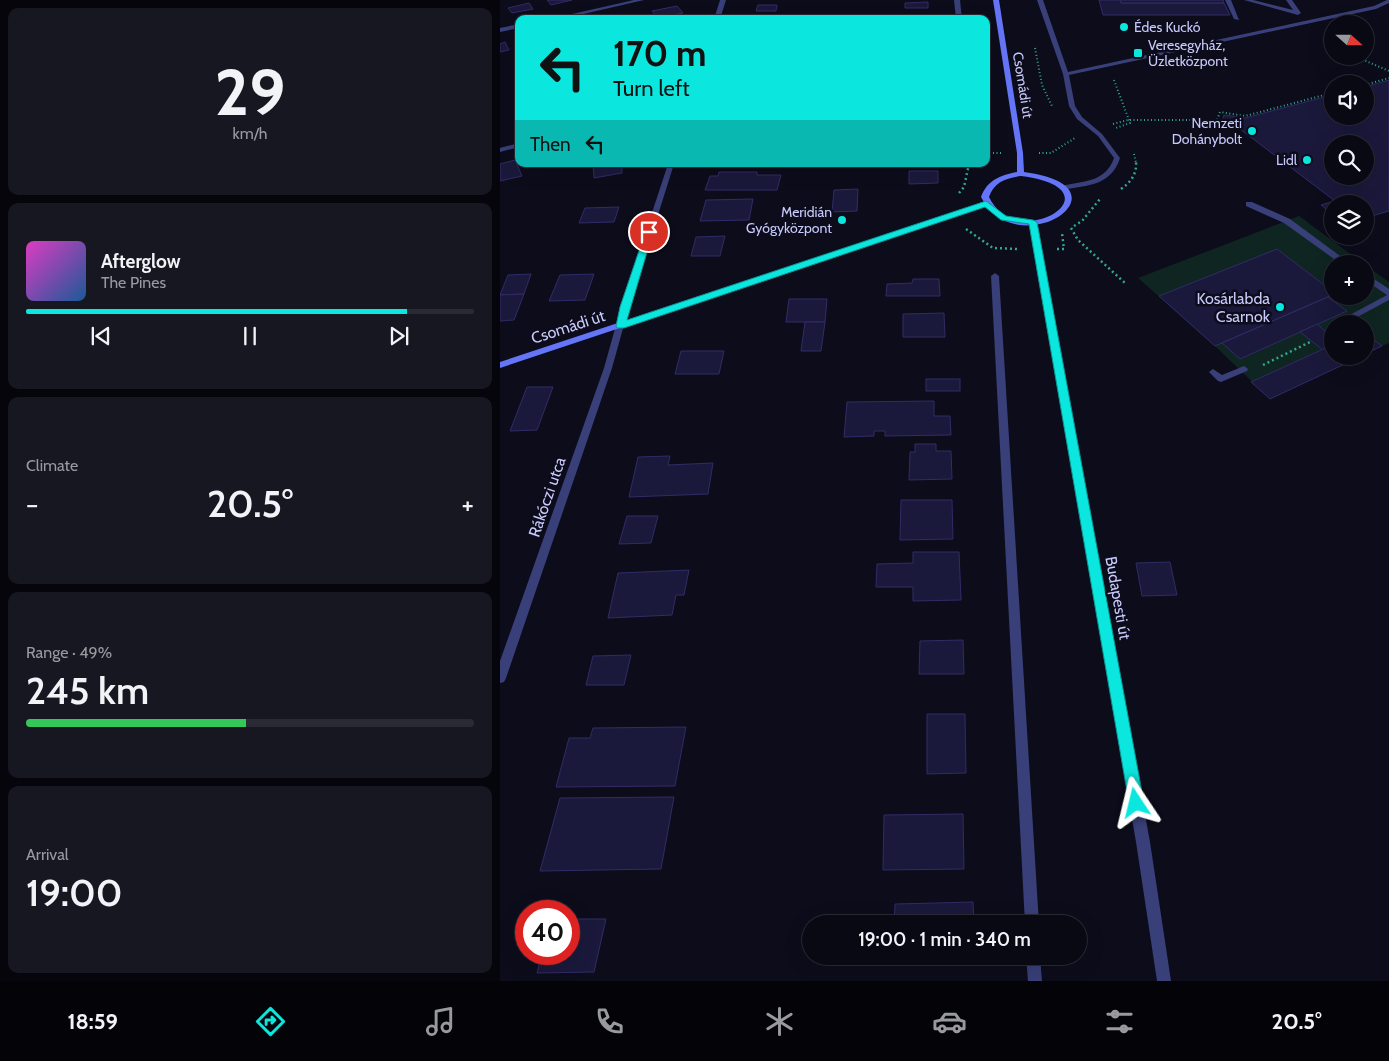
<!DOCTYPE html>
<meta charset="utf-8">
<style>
:root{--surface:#090914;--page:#171722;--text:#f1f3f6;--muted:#999aa0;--line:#292a34;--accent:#0be6de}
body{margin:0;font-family:Cabin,sans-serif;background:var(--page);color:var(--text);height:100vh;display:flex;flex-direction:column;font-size:19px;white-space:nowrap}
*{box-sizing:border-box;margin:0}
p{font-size:16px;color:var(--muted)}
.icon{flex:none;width:28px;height:28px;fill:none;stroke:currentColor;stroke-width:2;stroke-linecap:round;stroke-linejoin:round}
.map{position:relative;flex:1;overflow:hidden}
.drawer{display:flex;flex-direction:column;gap:8px;padding:8px;background:#05050b;width:500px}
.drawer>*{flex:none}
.top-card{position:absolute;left:15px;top:15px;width:475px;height:152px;border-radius:10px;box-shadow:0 5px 20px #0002,0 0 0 1px var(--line);background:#0be6de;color:#111;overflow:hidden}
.needle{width:32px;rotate:111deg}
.controls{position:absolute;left:824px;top:15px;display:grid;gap:10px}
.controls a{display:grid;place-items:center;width:50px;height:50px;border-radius:50%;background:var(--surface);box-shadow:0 5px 20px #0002,0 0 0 1px var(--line);font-size:25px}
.speed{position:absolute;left:15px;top:900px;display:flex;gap:10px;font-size:25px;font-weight:700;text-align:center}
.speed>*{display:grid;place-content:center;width:65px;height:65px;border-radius:50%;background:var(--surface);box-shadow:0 5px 20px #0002,0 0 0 1px var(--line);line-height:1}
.speed .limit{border:8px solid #d22;background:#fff;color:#111}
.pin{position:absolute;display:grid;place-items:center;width:42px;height:42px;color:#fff;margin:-21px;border:2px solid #fff;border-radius:50%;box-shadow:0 1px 5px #0007}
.me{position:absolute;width:55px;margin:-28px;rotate:350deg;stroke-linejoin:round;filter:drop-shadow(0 0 4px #0008)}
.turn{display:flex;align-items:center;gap:18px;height:105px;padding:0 15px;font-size:22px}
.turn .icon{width:65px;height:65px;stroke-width:2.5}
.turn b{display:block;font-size:35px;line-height:42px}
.then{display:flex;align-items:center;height:48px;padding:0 15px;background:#0003;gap:10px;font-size:19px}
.big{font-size:38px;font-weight:600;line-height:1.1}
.drawer .card{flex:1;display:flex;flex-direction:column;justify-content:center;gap:8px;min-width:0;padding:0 18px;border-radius:10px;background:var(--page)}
.drawer .dial{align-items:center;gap:0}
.dial b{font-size:65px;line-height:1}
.song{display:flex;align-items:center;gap:15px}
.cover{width:60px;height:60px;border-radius:8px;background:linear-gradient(135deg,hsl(310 70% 55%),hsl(210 70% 35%))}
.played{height:5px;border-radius:2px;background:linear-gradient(90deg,var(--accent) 85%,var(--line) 85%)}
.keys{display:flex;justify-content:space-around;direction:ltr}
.heat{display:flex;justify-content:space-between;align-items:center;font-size:28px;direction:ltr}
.charge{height:8px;border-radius:4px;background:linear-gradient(90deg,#34c759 49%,var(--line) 0)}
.trip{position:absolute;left:302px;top:915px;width:285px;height:50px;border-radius:25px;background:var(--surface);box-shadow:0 5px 20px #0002,0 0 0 1px var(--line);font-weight:600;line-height:50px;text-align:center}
.menu{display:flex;height:80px;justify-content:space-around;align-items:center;background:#040408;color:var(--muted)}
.menu .icon{width:35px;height:35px}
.menu .active{color:var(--accent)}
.menu b{font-size:22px;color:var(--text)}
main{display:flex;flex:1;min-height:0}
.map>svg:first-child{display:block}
.green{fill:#0f2521}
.building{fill:#1b193b;stroke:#302c66;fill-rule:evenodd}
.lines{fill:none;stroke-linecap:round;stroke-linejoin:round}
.path-far1{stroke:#32a790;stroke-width:2;stroke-dasharray:1 2.5;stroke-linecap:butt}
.path{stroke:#32a790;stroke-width:2.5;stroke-dasharray:2 3;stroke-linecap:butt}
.service{fill:#393f78;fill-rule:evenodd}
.minor{fill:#393f78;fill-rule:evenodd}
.tertiary{fill:#393f78;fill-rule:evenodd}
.secondary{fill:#6575f7;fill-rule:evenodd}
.route{fill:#0be6de;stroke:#079690}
.poi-dot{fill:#0be6de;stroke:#0c0c1b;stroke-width:2}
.labels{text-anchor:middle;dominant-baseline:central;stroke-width:5;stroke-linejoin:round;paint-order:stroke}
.far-poi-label{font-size:14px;fill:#c9cafc;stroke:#0c0c1b;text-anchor:end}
.far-street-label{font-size:14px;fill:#c9cafc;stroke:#0c0c1b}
.poi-label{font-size:16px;fill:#c9cafc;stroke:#0c0c1b;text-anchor:end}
.street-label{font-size:16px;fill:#c9cafc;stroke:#0c0c1b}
</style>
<main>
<section class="drawer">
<div class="card dial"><b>29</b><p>km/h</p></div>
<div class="card">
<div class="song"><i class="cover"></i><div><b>Afterglow</b><p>The Pines</p></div></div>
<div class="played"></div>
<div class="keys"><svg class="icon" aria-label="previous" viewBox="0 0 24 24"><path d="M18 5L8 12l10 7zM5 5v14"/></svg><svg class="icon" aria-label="pause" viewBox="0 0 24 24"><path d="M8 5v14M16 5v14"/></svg><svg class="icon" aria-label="next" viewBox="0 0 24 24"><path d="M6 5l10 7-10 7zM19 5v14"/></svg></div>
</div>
<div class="card"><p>Climate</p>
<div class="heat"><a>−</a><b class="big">20.5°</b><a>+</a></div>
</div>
<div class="card"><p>Range · 49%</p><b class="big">245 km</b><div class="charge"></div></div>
<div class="card"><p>Arrival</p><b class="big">19:00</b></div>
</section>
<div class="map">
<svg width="889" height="981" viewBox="0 0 889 981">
<rect width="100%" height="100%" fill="#0c0c1b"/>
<polygon class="green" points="799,216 864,264 832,264 832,296 865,296 865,265 889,282 889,343 865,354 865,324 832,324 832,356 860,356 770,399 715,346 638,278"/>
<g class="building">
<polygon points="47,0 72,0 51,5"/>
<polygon points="599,0 620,0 621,3 724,3 730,15 603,15"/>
<polygon points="620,0 723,0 724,3 621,3"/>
<polygon points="428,2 428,8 405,8 405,3"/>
<polygon points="29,3 33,9 12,13 8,8"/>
<polygon points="258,5 277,5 276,11 256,11"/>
<polygon points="177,6 183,13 158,18 152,11"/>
<rect x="403" y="16" width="26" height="3"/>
<polygon points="5,42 9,50 0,52 0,44"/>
<path d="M889,80v131l-24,7v-14h-33v10l-11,-9 14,-4 -95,-72 -19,-4 3,-10 21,3 87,-23v21h33v-29zM832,144h33v32h-33z"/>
<polygon points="15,160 22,176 0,181 0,164"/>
<polygon points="93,164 125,164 126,165 122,166 122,173 94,178"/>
<polygon points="409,171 438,171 438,183 409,184"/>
<polygon points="219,172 257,172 257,175 281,175 277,190 205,190 210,176 218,176"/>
<polygon points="358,189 357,211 332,212 334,190"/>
<polygon points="253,199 249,220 200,221 206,200"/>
<polygon points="119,207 114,222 79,223 85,208"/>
<polygon points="225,236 220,256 191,256 196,237"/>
<polygon points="777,249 832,291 832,295 715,346 659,296"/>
<polygon points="31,274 24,294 0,295 8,275"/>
<polygon points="94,274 85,300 49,301 60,275"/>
<polygon points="413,279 439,279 440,296 386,296 387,284 412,283"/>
<polygon points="24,294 14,320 0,321 0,295"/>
<polygon points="828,297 847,311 740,359 722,343"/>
<polygon points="289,299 327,299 325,322 286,322"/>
<polygon points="444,313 445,337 403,337 403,314"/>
<polygon points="305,322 325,322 321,351 301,351"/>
<polygon points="817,324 832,337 832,345 823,350 800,332"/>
<polygon points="865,333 882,346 865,354"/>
<polygon points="830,346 832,349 832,356 842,356 849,362 770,399 751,382"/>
<polygon points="181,351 224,351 219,374 175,374"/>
<rect x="426" y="379" width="34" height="12"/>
<polygon points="27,387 53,387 37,430 10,431"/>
<polygon points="434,401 434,416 450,416 451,435 385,436 385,431 374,431 374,436 344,437 347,402"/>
<polygon points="415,444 436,444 436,451 451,451 452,479 409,480 410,452 415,452"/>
<polygon points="170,456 168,465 213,463 208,494 129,497 138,457"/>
<polygon points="401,500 452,500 453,539 400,540"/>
<polygon points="127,516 158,516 151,543 119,544"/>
<polygon points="413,552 459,552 461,600 413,601 413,587 376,587 377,564 413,563"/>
<polygon points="670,562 677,595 642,596 636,563"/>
<polygon points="189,570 184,595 176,595 172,615 108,618 118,573"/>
<polygon points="463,640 464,674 419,674 420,641"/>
<polygon points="131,655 124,685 86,685 93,656"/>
<polygon points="427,714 465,714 466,773 427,774"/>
<polygon points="186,727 175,786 56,787 69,738 90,738 93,728"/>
<polygon points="174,797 161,869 40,871 60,798"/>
<polygon points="463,814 464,869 383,870 384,815"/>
<polygon points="473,902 474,924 394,924 395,904"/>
<polygon points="69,919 106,919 94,972 37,973 42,954 69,954"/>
<polygon points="393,956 475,956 475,960 393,962"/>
</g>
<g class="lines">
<g class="path-far1">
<polyline points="535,48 542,85 552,106"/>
<polyline points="859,58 889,71"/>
<polyline points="614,80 630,123 616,128"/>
<polyline points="865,85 889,78"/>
<polyline points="613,124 628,120 717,120 720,112 745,116 832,93"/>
<polyline points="486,153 502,153"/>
<polyline points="539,153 551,153 575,138"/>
<polyline points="634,154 636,163"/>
</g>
<g class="path">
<path d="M621,189c10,-7 16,-15 15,-28"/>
<polyline points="459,193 464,187 469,164"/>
<polyline points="574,226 582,221 600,199"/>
<polyline points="571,228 578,240 625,283"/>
<polyline points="466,229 493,248 518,249"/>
<polyline points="557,249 564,249 562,233"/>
<polyline points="763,365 812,341"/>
</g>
<g class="service">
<polygon points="725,0 731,0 739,20 734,19"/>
<polygon points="744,0 753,0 793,10 786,0 792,0 801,13 798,15"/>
<polygon points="746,202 752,202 790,219 851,264 841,264 784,223 746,206"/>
<polygon points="865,273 889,289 889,300 844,324 833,324 887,295 865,280"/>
<polygon points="744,366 748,369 747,371 721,382 718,381 709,372 713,369 722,375"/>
</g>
<g class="minor">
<polygon points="134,0 144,0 62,19 50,19"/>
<polygon points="220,0 226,0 220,19 214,19"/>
<polygon points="454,0 460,0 462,19 456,19"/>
<path d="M537,0h6l25,72 306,-66 13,-6h2v3l-13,6 -307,66 6,31 7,11 20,17 18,24c-9,28 -32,27 -57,32l-4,-2 1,-2c23,-5 45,-3 54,-28l-16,-22 -21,-17 -8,-13 -6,-32z"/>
<polygon points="19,24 19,28 0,32 0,28"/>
<polygon points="19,143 19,147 0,152 0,148"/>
<polygon points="168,164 174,164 129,307 112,368 6,678 4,682 0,683 0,661 104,368 121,307"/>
<polygon points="495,273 499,276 539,924 525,924 491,276"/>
<polygon points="526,956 540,956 542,981 528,981"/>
</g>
<polygon class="tertiary" points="530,220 533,220 537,222 650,842 671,981 657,981 636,842 529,222"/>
<path class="secondary" d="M493,0h6l24,153 1,19c108,14 5,88 -38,34l-486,162v-6l484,-160 -3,-5c6,-17 20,-22 36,-25v-19zM521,176c103,13 -4,80 -32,21 5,-15 17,-19 32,-21z"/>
</g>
<polygon class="route" points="486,201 506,216 533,220 537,222 644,803 642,808 636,810 631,808 629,803 529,224 501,220 485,207 124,328 117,328 116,326 120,307 146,230 153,232 127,320"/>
<g class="poi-dot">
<circle cx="624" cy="27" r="5"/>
<rect x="633" y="48" width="10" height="10" rx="2.5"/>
<circle cx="752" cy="131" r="5"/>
<circle cx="807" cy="160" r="5"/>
<circle cx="342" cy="220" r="5"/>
<circle cx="780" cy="307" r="5"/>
</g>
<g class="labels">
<g class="far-poi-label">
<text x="634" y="27" text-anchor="start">Édes Kuckó</text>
<text x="648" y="45" text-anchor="start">Veresegyház,<tspan x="648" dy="16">Üzletközpont</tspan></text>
<text x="742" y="123">Nemzeti<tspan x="742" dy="16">Dohánybolt</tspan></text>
<text x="797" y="160">Lidl</text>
<text x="332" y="212">Meridián<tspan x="332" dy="16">Gyógyközpont</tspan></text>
</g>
<g class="far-street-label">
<text transform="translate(523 85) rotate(81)">Csomádi út</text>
</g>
<g class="poi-label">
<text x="770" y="298">Kosárlabda<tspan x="770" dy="18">Csarnok</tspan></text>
</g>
<g class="street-label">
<text transform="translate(68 327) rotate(-18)">Csomádi út</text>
<text transform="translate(47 497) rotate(-71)">Rákóczi utca</text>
<text transform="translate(618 598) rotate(80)">Budapesti út</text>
</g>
</g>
</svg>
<div class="controls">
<a><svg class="needle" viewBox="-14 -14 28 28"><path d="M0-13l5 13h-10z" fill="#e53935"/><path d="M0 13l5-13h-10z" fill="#999aa0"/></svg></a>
<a><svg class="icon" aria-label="sound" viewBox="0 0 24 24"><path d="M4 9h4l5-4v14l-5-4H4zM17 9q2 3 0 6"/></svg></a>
<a><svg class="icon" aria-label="search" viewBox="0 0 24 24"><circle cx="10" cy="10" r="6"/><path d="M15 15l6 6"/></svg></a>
<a><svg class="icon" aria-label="layers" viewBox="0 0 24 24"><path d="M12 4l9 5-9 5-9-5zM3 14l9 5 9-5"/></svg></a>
<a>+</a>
<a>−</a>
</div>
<div class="speed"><div class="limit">40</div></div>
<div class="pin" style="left:149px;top:232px;background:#d93025"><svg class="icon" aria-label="arrive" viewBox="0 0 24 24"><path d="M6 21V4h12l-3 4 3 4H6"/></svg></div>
<svg class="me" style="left:636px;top:803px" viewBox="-20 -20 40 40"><path d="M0-17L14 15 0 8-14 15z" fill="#0be6de" stroke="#fff" stroke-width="4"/></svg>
<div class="trip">19:00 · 1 min · 340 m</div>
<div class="top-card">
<div class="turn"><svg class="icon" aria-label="left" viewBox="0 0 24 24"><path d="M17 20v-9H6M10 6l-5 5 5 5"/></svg><div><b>170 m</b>Turn left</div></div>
<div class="then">Then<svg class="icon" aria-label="left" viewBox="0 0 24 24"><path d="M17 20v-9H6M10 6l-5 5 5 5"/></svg></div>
</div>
</div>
</main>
<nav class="menu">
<b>18:59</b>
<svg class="icon active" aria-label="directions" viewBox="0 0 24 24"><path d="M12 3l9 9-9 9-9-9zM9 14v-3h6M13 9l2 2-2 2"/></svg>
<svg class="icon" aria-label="music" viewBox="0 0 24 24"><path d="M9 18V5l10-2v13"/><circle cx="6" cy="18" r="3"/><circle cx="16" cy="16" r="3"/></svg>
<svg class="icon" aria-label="phone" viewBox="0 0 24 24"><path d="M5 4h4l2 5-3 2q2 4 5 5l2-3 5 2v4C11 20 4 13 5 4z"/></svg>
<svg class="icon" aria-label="climate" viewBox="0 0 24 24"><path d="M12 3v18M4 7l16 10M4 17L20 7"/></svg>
<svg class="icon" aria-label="car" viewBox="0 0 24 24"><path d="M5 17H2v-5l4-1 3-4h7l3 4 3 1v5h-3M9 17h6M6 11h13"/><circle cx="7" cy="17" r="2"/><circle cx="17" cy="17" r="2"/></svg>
<svg class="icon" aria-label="filters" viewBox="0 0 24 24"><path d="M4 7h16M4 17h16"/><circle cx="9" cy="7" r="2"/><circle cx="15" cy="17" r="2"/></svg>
<b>20.5°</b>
</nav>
